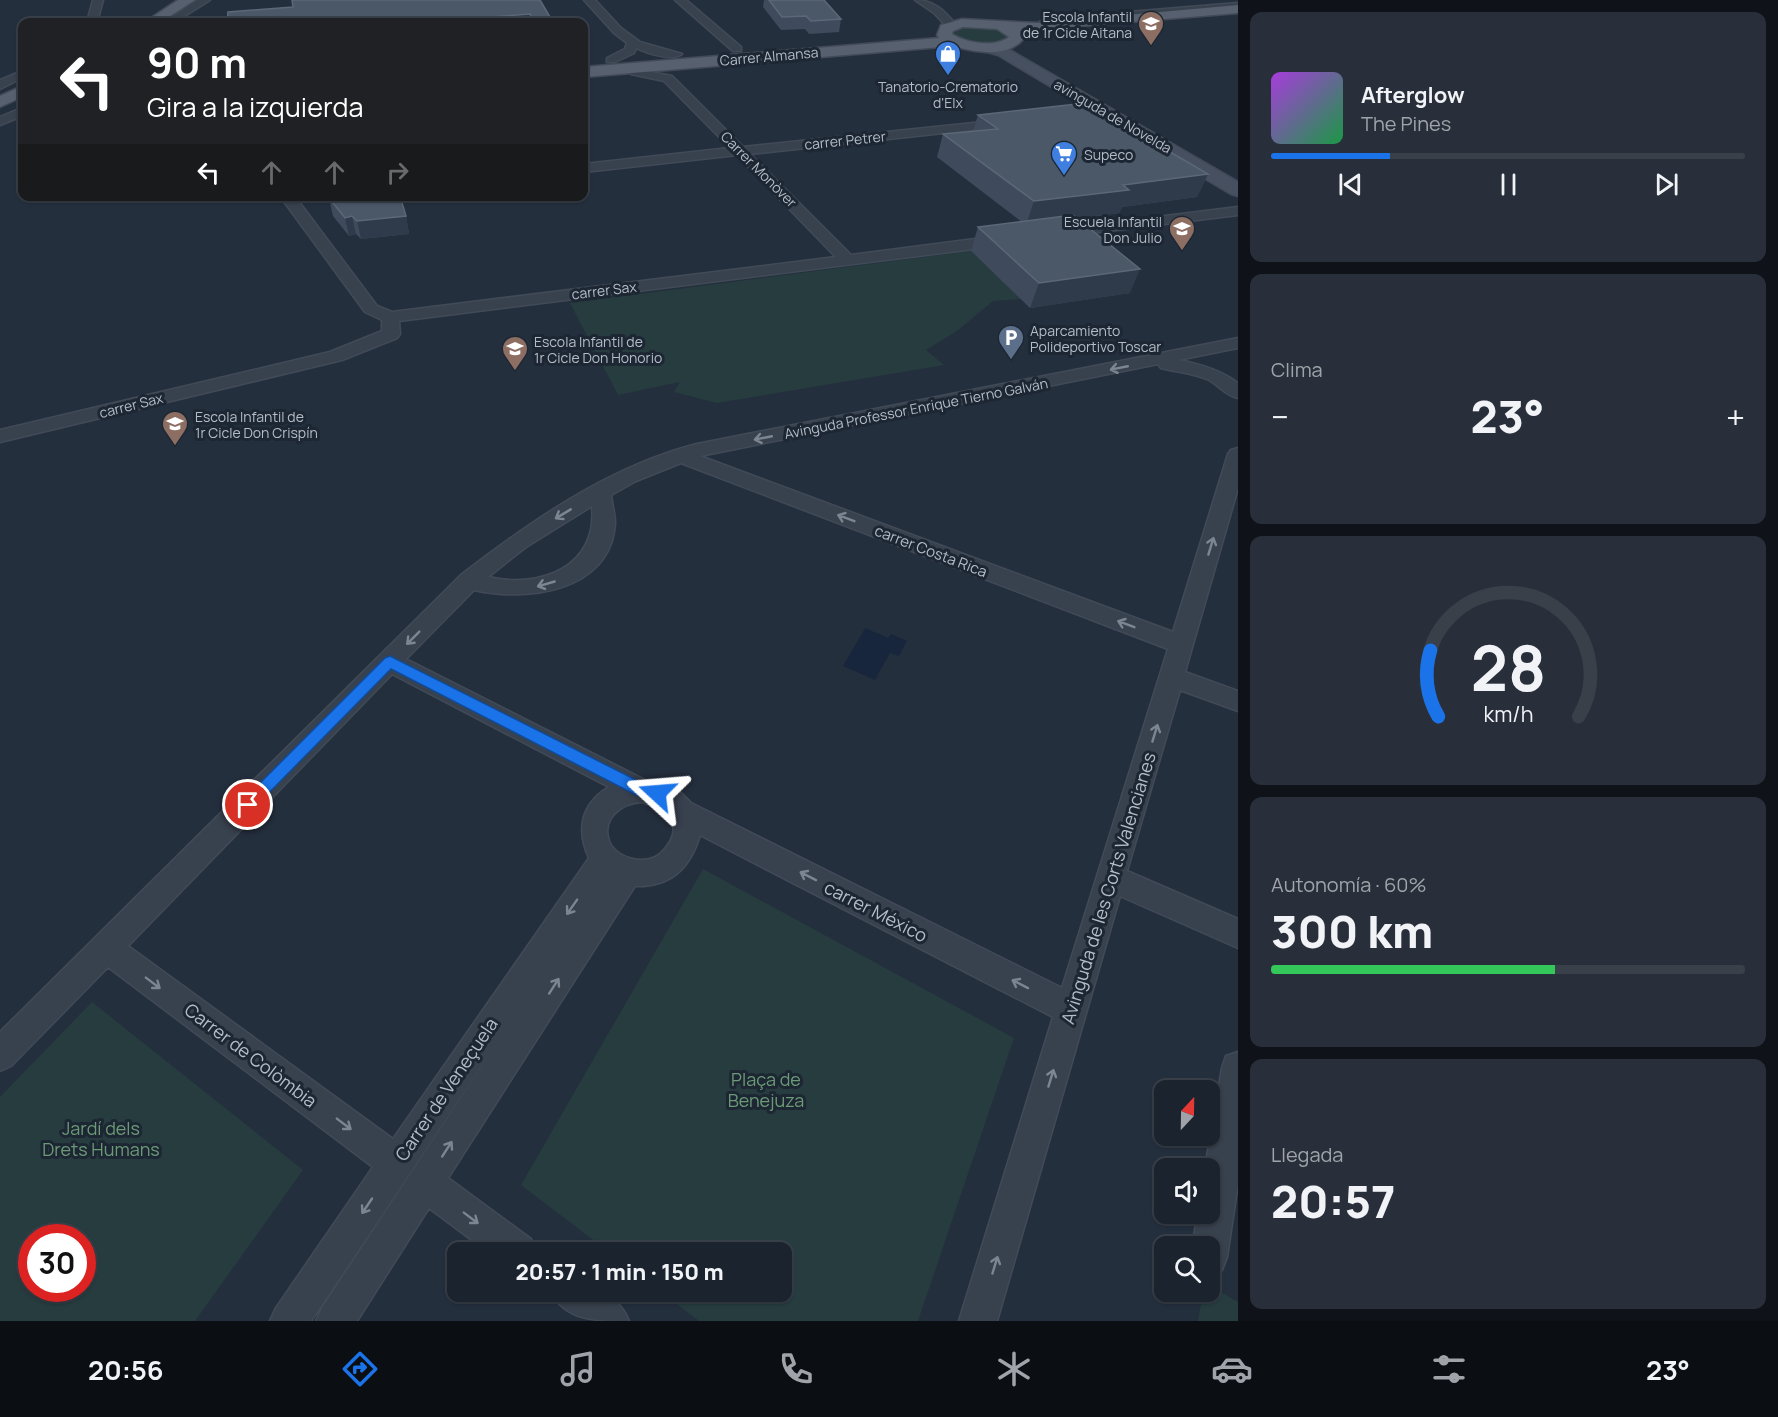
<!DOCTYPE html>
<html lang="es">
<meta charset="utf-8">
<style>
:root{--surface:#1b232e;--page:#282f3a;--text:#f1f3f6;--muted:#a0a4aa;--line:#39404a;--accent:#1a73e8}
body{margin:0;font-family:Manrope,sans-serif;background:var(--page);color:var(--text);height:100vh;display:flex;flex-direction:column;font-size:22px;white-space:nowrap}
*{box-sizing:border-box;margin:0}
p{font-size:20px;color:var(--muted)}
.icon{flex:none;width:33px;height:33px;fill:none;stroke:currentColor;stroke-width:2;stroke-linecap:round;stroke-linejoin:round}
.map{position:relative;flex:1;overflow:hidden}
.side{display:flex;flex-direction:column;gap:12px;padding:12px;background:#0f1319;width:540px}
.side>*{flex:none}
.top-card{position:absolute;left:18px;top:18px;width:570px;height:183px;border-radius:12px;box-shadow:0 2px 4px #0004,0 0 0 2px var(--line);background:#202124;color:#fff;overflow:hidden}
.needle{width:39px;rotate:22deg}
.buttons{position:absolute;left:1154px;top:1080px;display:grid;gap:12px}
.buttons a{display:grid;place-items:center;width:66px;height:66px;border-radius:12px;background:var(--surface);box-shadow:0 2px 4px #0004,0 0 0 2px var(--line);font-size:30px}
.speed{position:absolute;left:18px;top:1224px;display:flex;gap:12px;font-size:30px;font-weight:700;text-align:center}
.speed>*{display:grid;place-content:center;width:78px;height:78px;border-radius:50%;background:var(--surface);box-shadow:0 2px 4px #0004,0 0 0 2px var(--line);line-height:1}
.speed .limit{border:9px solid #d22;background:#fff;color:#111}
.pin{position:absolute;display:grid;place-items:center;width:51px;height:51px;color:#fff;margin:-26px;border:3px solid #fff;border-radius:50%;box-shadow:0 2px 6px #0007}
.me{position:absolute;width:66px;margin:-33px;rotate:289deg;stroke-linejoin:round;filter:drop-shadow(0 0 4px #0008)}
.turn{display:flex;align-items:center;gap:21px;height:126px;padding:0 30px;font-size:27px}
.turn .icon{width:78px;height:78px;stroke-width:2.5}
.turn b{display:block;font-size:42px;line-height:51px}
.lanes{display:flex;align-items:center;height:57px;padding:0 30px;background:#0003;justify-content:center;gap:30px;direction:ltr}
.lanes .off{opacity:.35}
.big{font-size:45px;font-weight:800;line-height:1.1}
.side .widget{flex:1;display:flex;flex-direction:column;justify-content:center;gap:9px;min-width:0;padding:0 21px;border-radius:12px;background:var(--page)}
.side .dial{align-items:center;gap:0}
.dial svg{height:156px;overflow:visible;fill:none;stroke:var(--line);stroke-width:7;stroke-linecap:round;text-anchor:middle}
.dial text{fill:var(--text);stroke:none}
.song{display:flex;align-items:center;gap:18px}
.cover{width:72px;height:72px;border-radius:9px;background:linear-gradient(135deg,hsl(280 70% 55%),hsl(140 70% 35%))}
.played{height:6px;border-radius:3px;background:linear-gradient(90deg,var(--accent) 25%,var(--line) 25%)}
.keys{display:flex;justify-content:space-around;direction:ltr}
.heat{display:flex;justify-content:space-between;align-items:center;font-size:33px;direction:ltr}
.charge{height:9px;border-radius:4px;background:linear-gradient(90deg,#34c759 60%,var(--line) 0)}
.trip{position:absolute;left:447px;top:1242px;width:345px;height:60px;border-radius:12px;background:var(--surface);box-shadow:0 2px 4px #0004,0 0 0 2px var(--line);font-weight:800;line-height:60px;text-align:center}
.dock{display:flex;height:96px;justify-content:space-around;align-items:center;background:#0b0e12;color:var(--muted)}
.dock .icon{width:42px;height:42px}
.dock .on{color:var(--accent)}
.dock b{font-size:27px;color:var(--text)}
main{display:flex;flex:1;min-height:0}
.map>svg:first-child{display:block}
.green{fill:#263c3f;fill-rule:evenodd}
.water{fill:#17263c}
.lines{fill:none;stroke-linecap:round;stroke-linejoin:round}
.street-casing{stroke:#414a57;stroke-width:3}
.secondary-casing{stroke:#414a57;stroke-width:3}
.primary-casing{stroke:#414a57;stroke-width:3}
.street{fill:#38414e;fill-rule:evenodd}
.secondary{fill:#465061;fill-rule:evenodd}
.primary{fill:#56606e;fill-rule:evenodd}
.wall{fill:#3f4b5c}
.shaded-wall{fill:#2f3b4b}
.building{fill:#4b5868;stroke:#5c6777;stroke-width:1.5}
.oneway{stroke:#7c8592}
.route{fill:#1a73e8;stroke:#114b97;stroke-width:1.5}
.labels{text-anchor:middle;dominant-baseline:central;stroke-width:6;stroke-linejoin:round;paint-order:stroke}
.far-poi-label{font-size:14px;fill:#b4bcc9;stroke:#1d2633;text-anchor:start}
.far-street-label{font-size:14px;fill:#b4bcc9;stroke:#1d2633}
.street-label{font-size:15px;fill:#b4bcc9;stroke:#1d2633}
.near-street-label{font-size:18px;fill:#b4bcc9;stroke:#1d2633}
.near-park-label{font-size:18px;fill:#6b9a76;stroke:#1d2633}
</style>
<main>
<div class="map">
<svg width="1238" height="1321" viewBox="0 0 1238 1321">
<rect width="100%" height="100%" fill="#242f3e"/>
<g class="green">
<path d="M960,26l37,3 9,8c-13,12 -42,7 -55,-4z"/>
<polygon points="971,251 1022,299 993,301 957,331 926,350 944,365 717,403 674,392 680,382 618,395 570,303"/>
<polygon points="703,869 1014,1038 918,1321 699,1321 661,1292 782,1292 782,1252 609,1252 521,1185"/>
<path d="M92,1002l211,168 -108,151h-195v-224zM32,1238h50v50h-50z"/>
<polygon points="1209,1285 1238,1302 1238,1321 1198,1321 1203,1292 1209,1292"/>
</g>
<polygon class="water" points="865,628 888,638 891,634 907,641 899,656 890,653 875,680 843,666"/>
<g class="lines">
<defs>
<g id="street">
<polygon points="93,0 103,0 97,22 87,22"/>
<polygon points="198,0 210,0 175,22 164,22"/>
<path d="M584,0h11l26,28 19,14 42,12c-11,8 -34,-1 -46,-6l-2,5 -19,9h-8v-4l18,-9 2,-6 -13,-10z"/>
<polygon points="675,0 686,0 741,47 741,51 733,51"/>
<path d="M915,0c19,0 30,11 41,25l-9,2 -13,-14z"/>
<polygon points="1238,3 1238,9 1080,21 1047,25 1037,30 1032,27 1044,19"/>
<polygon points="635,69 672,76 743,147 1012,119 1014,122 1008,126 750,154 851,255 1006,235 1014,240 1006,245 399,321 400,334 397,338 342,360 0,442 0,430 330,352 382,331 382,320 365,312 280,196 324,196 317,200 299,202 377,306 392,312 836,257 737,155 584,172 584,164 730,148 664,81 631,74 631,70"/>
<polygon points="22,71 22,78 0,89 0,80"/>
<polygon points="22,108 22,116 0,125 0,117"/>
<polygon points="1238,207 1238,215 1059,237 1052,233 1059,229"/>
<path d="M1238,338v10l-60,12c22,4 42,10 60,23v15c-11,-2 -19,-12 -29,-18 -16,-7 -32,-8 -48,-12l-3,-4 -458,92 473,176 55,-178 3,-4 7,-2v40l-53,184 53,19v20l-58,-21 -53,181 111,48v29l-118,-52 -123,425h-38l94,-304 -353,-182c-10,33 -29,52 -65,51l-187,292 83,61 5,13h-48l-59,-44 -72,113h-41l6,-13 201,-304 -212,317h-41l6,-13 97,-141 -265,-200 -97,99 -11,5v-39l461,-457c70,-54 149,-109 236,-131zM681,463l487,186 -106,339 -371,-185 -12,-12 -30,-9 -243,-123 68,-69c52,12 137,2 141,-67 0,-9 -3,-19 -4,-28l25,-14zM592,506c6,61 -51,83 -104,71l38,-30zM392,674l217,113c-28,17 -33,42 -20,71l-196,281 -265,-193zM642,802c28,9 45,26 18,52 -14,12 -44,5 -51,-13 -8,-23 13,-38 33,-39z"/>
<polygon points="1238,1052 1238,1183 1227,1257 1222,1270 1209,1275 1209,1246 1192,1246 1198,1214 1209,1214 1209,1168 1205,1168 1222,1068 1226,1056"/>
<path d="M551,1292c32,-4 64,-5 78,29 -33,0 -63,0 -78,-29z"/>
</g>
<polygon id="secondary" points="985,43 1008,49 1238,182 1238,196 1231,194 998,55 980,50 978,47 980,44"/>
<g id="primary">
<polygon points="178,0 195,0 161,22 145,22"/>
<path d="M1238,5v8l-218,18 4,7c-16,21 -49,14 -71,8l-369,31v-10l355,-29 -2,-3 4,-10 21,-6 75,4zM963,27l34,2 12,8c-15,11 -42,6 -57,-3l1,-3z"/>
<polygon points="22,86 22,97 0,107 0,96"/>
</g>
</defs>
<use href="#street" class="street-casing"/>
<use href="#secondary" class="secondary-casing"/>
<use href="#primary" class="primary-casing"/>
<use href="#street" class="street"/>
<use href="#secondary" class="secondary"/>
<use href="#primary" class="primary"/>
</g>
<g class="wall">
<polygon points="764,0 824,0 841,19 839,32 809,34 805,29 781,30 763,7"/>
<polygon points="978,115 1208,174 1197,197 1122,207 1119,213 1077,219 1130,293 1030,308 971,251 978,227 1022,222 937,157 943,134 973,131"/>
<polygon points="329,198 406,216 409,234 361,239 356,234 349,236 333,216"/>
</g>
<g class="shaded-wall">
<polygon points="530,14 530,22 460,22 464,19"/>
<polygon points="1208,174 1197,197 1122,207 1119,213 1026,225 1034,201 1123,185"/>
<polygon points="352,216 356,234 349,236 345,218"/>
<polygon points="406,216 409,234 361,239 357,221"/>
<polygon points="1140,269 1130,293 1030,308 1039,283"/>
</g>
<g class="building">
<polygon points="292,0 540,0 553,22 534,22 530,14 464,19 465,22 439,22 438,21 417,22 227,22 228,12 293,7"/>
<polygon points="769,0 824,0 841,19 811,21 806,16 782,17"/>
<polygon points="1086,103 1208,174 1123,185 1129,190 1034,201 943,134 998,129 978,115"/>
<polygon points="342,196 400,196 406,216 357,221 352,216 345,218 329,198"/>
<polygon points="1073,215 1140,269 1039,283 978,227"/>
</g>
<defs><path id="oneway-shaft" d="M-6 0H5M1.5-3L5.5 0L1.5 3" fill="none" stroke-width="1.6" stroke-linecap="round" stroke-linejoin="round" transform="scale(1.5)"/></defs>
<g class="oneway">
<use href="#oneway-shaft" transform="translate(1119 368) rotate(169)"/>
<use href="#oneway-shaft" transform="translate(763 438) rotate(169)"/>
<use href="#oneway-shaft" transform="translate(563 514) rotate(149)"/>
<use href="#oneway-shaft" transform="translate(846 518) rotate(-159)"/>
<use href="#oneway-shaft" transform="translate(1211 546) rotate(-73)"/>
<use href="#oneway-shaft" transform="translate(546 584) rotate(164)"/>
<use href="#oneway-shaft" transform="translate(1126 624) rotate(-159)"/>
<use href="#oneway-shaft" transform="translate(413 638) rotate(135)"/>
<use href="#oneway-shaft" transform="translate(1155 733) rotate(-73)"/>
<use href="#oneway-shaft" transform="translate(808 876) rotate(-153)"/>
<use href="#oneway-shaft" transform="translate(572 907) rotate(125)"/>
<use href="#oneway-shaft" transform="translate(153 983) rotate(37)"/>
<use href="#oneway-shaft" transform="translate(1020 984) rotate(-153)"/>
<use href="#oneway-shaft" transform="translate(554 986) rotate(-57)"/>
<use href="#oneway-shaft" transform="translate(1051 1078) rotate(-73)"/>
<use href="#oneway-shaft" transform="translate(344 1124) rotate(37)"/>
<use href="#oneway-shaft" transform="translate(447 1149) rotate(-57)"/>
<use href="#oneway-shaft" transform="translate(367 1206) rotate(124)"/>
<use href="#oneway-shaft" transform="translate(471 1218) rotate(37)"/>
<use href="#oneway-shaft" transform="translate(995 1265) rotate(-73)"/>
</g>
<polygon class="route" points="390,656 644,784 662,789 664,793 662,798 657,800 636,795 391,669 253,809 248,811 243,809 240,805 243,800 385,658"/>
<defs>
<symbol id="school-pin" viewBox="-11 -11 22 30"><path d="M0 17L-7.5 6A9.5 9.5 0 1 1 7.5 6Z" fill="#8d6e63" stroke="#1d2633"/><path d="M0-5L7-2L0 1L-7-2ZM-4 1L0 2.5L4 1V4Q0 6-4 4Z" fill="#fff"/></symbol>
<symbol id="shop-pin" viewBox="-11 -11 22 30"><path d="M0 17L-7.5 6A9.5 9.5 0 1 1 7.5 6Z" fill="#3f7fe0" stroke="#1d2633"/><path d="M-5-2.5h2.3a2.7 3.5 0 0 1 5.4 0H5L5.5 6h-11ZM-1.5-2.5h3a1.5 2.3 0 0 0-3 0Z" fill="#fff"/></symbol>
<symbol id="supermarket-pin" viewBox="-11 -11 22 30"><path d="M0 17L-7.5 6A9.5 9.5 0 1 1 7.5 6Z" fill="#3f7fe0" stroke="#1d2633"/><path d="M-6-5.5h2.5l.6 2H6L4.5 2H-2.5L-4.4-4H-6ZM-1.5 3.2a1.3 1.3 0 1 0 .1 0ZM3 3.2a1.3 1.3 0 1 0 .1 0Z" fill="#fff"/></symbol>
<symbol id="parking-pin" viewBox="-11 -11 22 30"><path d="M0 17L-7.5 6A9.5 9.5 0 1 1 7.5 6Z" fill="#5c6f8a" stroke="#1d2633"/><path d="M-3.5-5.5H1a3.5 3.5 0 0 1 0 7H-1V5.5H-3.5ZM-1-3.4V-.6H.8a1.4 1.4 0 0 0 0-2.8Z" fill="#fff"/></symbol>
</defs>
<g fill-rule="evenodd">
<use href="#school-pin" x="1136" y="9" width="30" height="40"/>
<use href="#shop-pin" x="933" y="39" width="30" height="40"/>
<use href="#supermarket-pin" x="1049" y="139" width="30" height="40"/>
<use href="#school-pin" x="1167" y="214" width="30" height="40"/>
<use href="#parking-pin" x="996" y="323" width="30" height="40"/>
<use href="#school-pin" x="500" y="334" width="30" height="40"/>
<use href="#school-pin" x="160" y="409" width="30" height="40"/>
</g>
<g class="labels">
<g class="far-poi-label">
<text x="1132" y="16" text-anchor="end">Escola Infantil<tspan x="1132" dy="16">de 1r Cicle Aitana</tspan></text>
<text x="948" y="86" text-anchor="middle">Tanatorio-Crematorio<tspan x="948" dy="16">d'Elx</tspan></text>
<text x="1084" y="154">Supeco</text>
<text x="1162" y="221" text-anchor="end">Escuela Infantil<tspan x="1162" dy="16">Don Julio</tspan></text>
<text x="1030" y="330">Aparcamiento<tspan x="1030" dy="16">Polideportivo Toscar</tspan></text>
<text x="534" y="341">Escola Infantil de<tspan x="534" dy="16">1r Cicle Don Honorio</tspan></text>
<text x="195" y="416">Escola Infantil de<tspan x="195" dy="16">1r Cicle Don Crispín</tspan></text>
</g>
<g class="far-street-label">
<text transform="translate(769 56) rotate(-5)">Carrer Almansa</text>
<text transform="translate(1113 116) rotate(30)">avinguda de Novelda</text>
<text transform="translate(845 140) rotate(-6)">carrer Petrer</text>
<text transform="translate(759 169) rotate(45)">Carrer Monòver</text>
<text transform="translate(604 290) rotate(-7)">carrer Sax</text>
<text transform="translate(131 405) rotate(-14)">carrer Sax</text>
<text transform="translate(916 408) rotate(-11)">Avinguda Professor Enrique Tierno Galván</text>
</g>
<g class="street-label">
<text transform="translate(931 551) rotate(21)">carrer Costa Rica</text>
</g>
<g class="near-street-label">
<text transform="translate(1108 888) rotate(-73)">Avinguda de les Corts Valencianes</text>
<text transform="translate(876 911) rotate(27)">carrer México</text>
<text transform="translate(251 1055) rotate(37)">Carrer de Colòmbia</text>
<text transform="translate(446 1089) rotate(-56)">Carrer de Veneçuela</text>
</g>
<g class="near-park-label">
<text x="766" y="1079">Plaça de<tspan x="766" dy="21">Benejuza</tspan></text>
<text x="101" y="1128">Jardí dels<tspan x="101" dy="21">Drets Humans</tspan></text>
</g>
</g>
</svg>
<div class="buttons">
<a><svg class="needle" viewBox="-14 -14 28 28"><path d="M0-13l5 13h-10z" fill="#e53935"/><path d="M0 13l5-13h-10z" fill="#a0a4aa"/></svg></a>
<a><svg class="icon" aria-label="sound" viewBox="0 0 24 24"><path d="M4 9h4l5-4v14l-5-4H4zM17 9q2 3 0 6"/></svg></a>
<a><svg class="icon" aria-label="search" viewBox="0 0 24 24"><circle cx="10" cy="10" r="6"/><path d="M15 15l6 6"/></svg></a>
</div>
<div class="speed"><div class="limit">30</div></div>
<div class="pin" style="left:248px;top:805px;background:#d93025"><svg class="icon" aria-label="arrive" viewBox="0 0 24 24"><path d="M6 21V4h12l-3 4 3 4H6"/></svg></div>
<svg class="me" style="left:657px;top:793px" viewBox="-20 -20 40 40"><path d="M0-17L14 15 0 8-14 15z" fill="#1a73e8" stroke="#fff" stroke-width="4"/></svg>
<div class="trip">20:57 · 1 min · 150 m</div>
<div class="top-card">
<div class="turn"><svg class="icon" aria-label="left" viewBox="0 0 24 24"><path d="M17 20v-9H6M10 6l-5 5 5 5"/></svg><div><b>90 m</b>Gira a la izquierda</div></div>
<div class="lanes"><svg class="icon" aria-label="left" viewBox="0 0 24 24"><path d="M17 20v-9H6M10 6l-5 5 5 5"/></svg><svg class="icon off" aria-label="ahead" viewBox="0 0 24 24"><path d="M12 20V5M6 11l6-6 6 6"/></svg><svg class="icon off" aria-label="ahead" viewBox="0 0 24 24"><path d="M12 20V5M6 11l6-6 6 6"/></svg><svg class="icon off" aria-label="right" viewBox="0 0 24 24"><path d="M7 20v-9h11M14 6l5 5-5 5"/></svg></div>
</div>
</div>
<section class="side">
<div class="widget">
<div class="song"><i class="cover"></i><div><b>Afterglow</b><p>The Pines</p></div></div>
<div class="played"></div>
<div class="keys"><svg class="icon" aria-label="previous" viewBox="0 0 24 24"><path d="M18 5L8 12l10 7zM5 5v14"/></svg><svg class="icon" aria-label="pause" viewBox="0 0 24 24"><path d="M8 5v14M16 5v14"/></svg><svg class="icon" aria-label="next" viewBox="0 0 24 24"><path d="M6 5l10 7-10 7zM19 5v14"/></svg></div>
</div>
<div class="widget"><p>Clima</p>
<div class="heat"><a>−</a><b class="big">23°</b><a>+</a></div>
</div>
<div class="widget dial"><svg viewBox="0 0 100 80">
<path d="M14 69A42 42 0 1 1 86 69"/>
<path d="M14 69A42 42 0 0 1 10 35" stroke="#1a73e8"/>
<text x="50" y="56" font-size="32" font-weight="700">28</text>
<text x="50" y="72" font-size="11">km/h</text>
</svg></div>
<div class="widget"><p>Autonomía · 60%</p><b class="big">300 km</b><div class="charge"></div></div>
<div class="widget"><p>Llegada</p><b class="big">20:57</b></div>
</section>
</main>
<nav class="dock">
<b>20:56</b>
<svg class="icon on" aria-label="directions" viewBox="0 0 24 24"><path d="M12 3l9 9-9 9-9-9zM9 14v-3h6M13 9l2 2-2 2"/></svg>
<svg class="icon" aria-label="music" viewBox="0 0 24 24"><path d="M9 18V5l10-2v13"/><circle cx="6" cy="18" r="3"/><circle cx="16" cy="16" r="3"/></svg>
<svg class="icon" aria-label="phone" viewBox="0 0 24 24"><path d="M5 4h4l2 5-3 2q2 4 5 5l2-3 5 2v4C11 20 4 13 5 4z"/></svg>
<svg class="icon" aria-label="climate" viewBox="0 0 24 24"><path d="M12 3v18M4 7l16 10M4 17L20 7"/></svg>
<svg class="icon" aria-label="car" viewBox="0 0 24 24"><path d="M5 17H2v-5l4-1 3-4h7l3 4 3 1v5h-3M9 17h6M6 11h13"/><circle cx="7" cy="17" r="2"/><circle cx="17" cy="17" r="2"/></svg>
<svg class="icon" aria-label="filters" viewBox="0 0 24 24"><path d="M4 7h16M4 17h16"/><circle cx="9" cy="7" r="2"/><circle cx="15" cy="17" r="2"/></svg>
<b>23°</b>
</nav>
